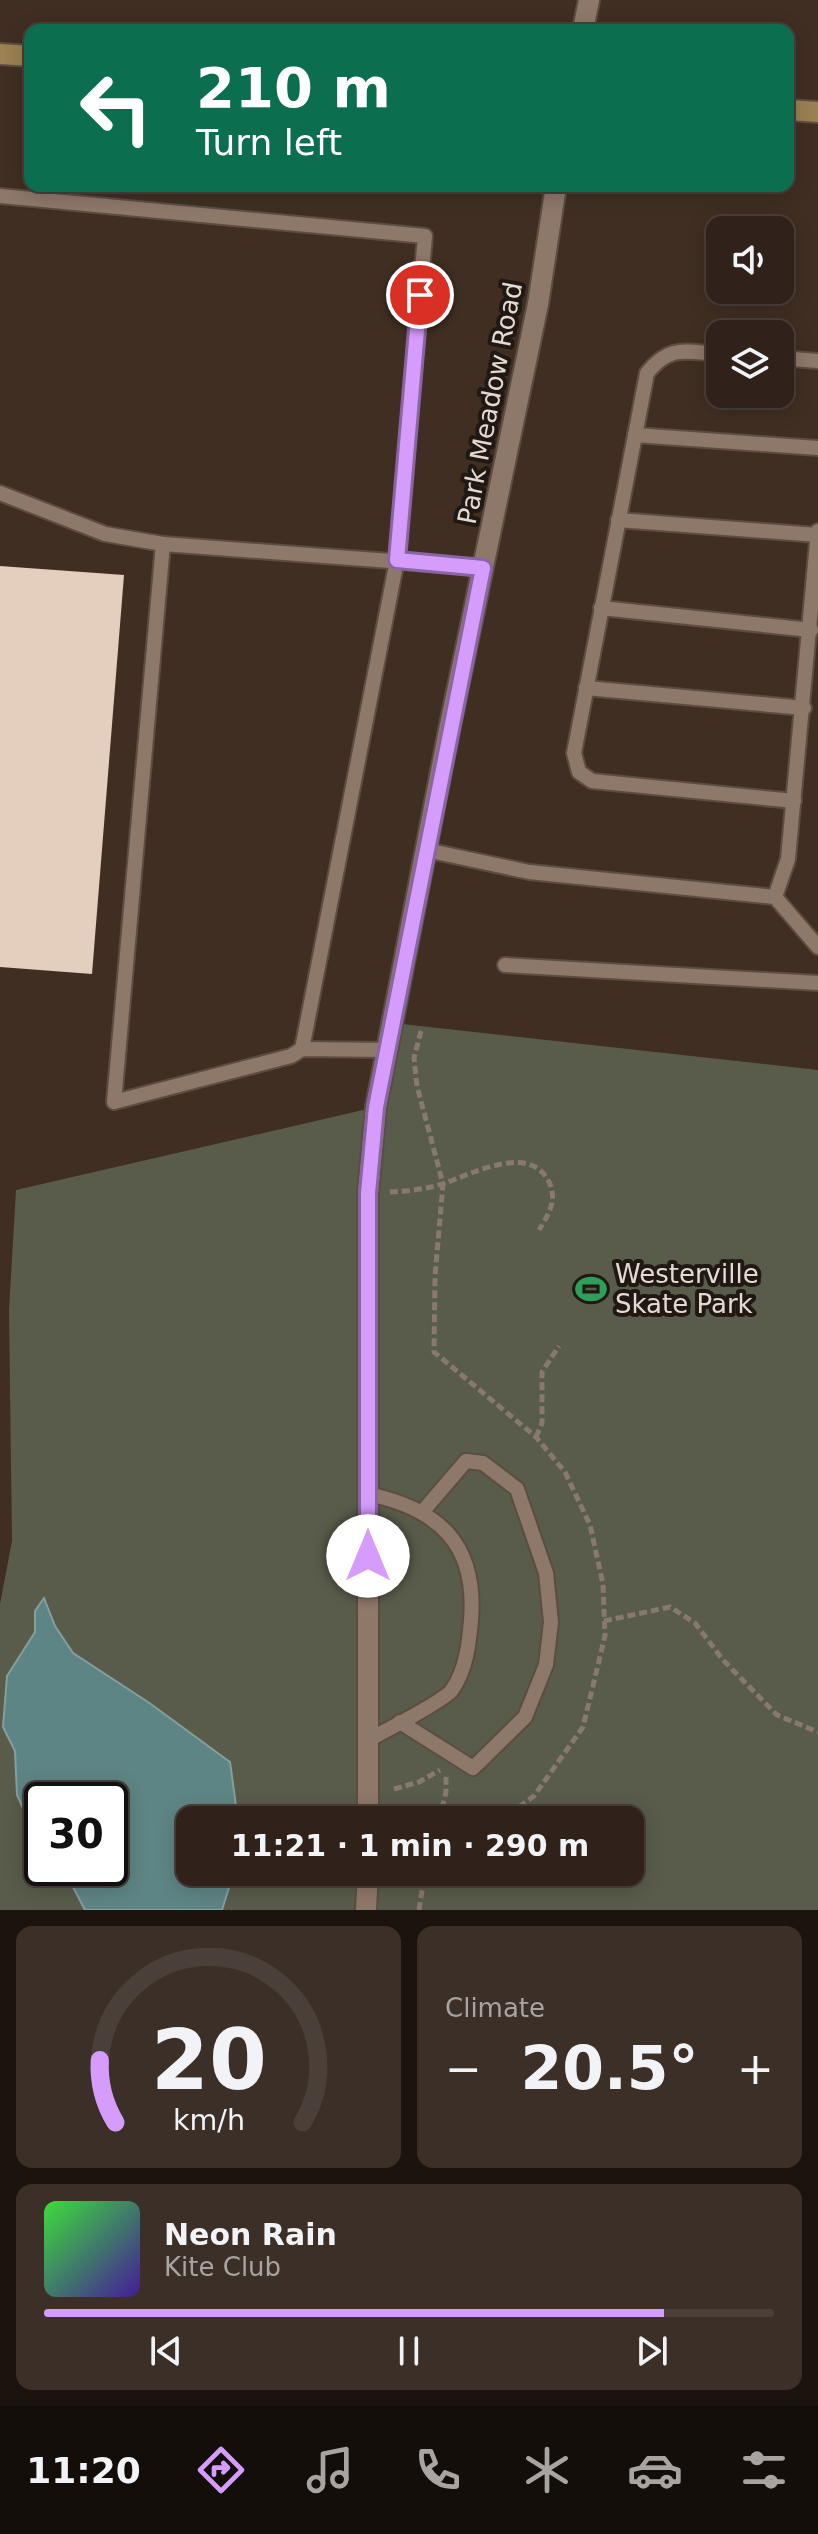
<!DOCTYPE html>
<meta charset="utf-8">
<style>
:root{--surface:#30221a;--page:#3c2f27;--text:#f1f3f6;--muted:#a8a4a2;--line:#4b3f39;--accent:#d59cfb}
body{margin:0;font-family:"DejaVu Sans",sans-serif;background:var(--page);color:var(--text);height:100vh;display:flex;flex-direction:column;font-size:30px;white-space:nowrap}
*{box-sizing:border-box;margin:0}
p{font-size:26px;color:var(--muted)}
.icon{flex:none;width:44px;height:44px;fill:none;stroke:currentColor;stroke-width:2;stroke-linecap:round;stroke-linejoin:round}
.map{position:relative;height:1910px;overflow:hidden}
.sheet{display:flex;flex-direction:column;gap:16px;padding:16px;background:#1a130e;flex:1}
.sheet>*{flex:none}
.top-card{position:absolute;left:24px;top:24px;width:770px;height:168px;border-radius:16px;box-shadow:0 4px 20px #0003,0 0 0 2px var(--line);background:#0b6e4f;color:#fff;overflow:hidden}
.fabs{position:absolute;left:706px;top:216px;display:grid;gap:16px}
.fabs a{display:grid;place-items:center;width:88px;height:88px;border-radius:16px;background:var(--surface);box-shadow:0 4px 20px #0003,0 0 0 2px var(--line);font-size:40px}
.speed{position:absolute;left:24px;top:1782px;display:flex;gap:16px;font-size:40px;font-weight:700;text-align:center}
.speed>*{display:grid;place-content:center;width:104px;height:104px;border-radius:50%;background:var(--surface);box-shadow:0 4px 20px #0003,0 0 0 2px var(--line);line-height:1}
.speed .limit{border:4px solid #111;border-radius:12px;background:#fff;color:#111}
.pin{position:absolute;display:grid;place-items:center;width:68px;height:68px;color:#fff;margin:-34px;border:4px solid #fff;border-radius:50%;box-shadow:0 2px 8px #0007}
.me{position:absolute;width:88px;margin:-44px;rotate:0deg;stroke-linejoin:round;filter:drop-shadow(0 0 6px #0008)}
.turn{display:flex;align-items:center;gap:28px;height:168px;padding:0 40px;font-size:36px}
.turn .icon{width:104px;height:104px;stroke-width:2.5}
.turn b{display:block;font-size:56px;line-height:68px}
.big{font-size:60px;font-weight:800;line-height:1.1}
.sheet .widget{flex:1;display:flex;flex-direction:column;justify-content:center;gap:12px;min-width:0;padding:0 28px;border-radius:16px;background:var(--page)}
.sheet .dial{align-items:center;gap:0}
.dial svg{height:208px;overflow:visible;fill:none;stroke:var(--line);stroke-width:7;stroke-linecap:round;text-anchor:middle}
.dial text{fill:var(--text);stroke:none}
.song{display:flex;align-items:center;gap:24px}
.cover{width:96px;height:96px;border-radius:12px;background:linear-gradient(135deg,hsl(120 70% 55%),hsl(260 70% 35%))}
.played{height:8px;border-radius:4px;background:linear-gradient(90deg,var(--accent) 85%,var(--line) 85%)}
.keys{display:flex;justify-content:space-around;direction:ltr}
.heat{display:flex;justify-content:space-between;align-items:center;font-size:44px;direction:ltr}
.sheet .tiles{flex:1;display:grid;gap:16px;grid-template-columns:1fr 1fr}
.widget:last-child{grid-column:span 2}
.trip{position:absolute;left:176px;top:1806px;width:468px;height:80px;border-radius:16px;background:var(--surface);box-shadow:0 4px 20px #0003,0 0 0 2px var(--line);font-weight:800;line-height:80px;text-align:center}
.dock{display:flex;height:128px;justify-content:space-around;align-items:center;background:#130e0a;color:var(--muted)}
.dock .icon{width:56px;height:56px}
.dock .active{color:var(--accent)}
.dock b{font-size:36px;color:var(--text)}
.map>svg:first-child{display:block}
.green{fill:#595c4b;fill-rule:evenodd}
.water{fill:#5e8585;stroke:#869e9c;stroke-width:2}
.building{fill:#e4cebd}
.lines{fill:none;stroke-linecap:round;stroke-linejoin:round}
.lane-casing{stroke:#5b4d42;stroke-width:18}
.street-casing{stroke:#5b4d42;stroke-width:24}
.secondary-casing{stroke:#5b4d42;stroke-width:24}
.path{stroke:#88796e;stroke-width:5;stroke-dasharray:8 4;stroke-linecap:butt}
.lane{stroke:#8e786a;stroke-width:14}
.street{stroke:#8e786a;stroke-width:20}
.secondary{stroke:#9a8053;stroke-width:20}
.route-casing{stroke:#8a65a3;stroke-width:20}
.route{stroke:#d59cfb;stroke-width:14}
.labels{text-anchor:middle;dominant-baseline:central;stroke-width:8;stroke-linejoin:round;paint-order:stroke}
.street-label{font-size:26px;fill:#e5d9d1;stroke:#201813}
.poi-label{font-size:26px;fill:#e5d9d1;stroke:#201813;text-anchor:start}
</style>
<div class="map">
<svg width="818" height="1910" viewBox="0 0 818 1910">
<rect width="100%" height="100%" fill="#402e22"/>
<path class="green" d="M393,1023l425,47v840h-818v-306l12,-63 -3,-231 7,-120 360,-83zM42,1800h68v68h-68zM190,1820h440v52h-440z"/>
<polygon class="water" points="44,1598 55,1626 73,1653 148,1702 230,1762 238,1820 190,1820 190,1872 234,1872 222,1910 85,1910 73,1887 52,1868 110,1868 110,1800 42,1800 42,1851 17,1795 15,1751 3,1727 7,1676 35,1632 35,1611"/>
<polygon class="building" points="0,566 124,575 92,974 0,967"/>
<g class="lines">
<defs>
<g id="lane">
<polyline points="0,196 425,236 397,560 302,1049"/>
<path d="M720,354c-34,-2 -50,-10 -73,19l-73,380 5,19 13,9 202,20"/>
<polyline points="780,358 818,361"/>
<polyline points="635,435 818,448"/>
<polyline points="0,493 105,534 163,544 483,568"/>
<polyline points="618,520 818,535"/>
<polyline points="163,544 114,1102 291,1056 302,1049 388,1050"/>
<polyline points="601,608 811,630"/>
<polyline points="586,688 804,708"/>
<polyline points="426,850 529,872 775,897 818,947"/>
<polyline points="775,897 788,859 818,531"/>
<polyline points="505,965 818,983"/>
<polyline points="400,1722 473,1768 525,1717 546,1665 551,1622 546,1573 517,1489 483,1463 466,1461 423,1511"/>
<path d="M368,1740c15,-8 76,-39 84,-50 14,-20 17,-46 19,-70 6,-75 -31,-111 -103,-126"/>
</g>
<g id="street">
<polyline points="583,30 589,0"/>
<polyline points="368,1820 368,1193 376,1107 449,730 538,304 556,186"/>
<polyline points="366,1910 368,1872"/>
</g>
<g id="secondary">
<polyline points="0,54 30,56"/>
<polyline points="788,110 818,112"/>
</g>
</defs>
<use href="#lane" class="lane-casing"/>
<use href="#street" class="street-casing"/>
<use href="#secondary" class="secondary-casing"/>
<g class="path">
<polyline points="421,1031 414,1058 417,1086 443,1184 435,1276 434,1352 536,1437 565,1472 590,1525 603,1584 605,1636 583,1727 534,1796 501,1820"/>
<path d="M390,1192c18,-1 38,-3 55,-9 29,-10 87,-41 105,1 7,18 -2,31 -11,46"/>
<polyline points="536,1437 542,1423 542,1372 559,1346"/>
<polyline points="604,1621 670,1607 695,1623 723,1660 777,1715 818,1732"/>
<polyline points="394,1789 419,1782 440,1770"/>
<polyline points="439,1820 446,1792 446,1775"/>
<polyline points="419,1910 425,1872"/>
</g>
<use href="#lane" class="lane"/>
<use href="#street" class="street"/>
<use href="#secondary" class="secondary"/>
</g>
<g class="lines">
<defs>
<polyline id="route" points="368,1556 368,1193 376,1107 483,568 397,560 420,295"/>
</defs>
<use href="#route" class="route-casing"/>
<use href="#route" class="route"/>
</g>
<defs>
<symbol id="stadium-bare" viewBox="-9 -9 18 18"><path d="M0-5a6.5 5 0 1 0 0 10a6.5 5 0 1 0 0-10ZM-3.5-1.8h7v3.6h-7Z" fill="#2e9e5b" stroke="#201813" stroke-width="2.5" paint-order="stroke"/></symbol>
</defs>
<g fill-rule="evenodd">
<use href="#stadium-bare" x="569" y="1267" width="44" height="44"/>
</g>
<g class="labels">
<g class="street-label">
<text transform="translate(490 403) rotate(-79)">Park Meadow Road</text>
</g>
<g class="poi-label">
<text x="615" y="1274">Westerville<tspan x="615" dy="30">Skate Park</tspan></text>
</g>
</g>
</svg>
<div class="fabs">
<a><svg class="icon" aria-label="sound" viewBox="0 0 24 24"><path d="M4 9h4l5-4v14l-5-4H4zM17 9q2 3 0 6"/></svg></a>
<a><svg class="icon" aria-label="layers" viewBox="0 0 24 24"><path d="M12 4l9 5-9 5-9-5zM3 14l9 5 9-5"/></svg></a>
</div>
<div class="speed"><div class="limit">30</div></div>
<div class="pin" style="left:420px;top:295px;background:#d93025"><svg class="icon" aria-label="arrive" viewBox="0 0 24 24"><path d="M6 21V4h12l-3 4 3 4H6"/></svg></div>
<svg class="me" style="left:368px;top:1556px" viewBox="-20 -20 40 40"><circle r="19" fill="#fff"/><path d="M0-13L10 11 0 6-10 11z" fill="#d59cfb"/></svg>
<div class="trip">11:21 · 1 min · 290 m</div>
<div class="top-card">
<div class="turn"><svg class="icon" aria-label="left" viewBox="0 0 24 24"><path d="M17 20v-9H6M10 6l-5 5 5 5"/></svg><div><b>210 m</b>Turn left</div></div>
</div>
</div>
<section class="sheet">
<div class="tiles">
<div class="widget dial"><svg viewBox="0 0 100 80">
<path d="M14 69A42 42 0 1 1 86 69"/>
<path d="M14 69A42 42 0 0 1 8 45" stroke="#d59cfb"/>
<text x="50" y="56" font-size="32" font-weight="700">20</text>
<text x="50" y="72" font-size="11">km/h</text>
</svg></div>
<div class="widget"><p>Climate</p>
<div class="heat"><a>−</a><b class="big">20.5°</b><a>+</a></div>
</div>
<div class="widget">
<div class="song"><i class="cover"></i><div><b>Neon Rain</b><p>Kite Club</p></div></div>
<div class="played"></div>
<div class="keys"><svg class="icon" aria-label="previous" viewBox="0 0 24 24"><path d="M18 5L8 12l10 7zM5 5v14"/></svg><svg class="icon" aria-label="pause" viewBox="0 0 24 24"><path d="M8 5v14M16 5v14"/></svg><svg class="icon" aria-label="next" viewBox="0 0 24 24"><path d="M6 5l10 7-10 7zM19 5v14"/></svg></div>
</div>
</div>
</section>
<nav class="dock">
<b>11:20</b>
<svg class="icon active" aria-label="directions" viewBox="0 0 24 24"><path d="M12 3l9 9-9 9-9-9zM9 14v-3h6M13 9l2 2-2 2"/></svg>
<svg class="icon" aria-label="music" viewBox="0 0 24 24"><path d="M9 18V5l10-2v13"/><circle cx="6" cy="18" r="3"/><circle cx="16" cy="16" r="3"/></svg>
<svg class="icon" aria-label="phone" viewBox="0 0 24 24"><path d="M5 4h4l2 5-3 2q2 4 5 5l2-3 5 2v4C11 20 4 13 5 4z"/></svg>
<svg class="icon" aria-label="climate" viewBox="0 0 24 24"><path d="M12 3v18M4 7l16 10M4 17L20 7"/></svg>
<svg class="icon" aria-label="car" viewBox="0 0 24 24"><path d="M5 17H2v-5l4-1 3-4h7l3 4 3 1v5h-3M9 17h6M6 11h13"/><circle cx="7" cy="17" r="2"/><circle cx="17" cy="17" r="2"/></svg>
<svg class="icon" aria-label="filters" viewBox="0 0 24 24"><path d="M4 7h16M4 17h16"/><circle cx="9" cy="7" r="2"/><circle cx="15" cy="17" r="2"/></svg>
</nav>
